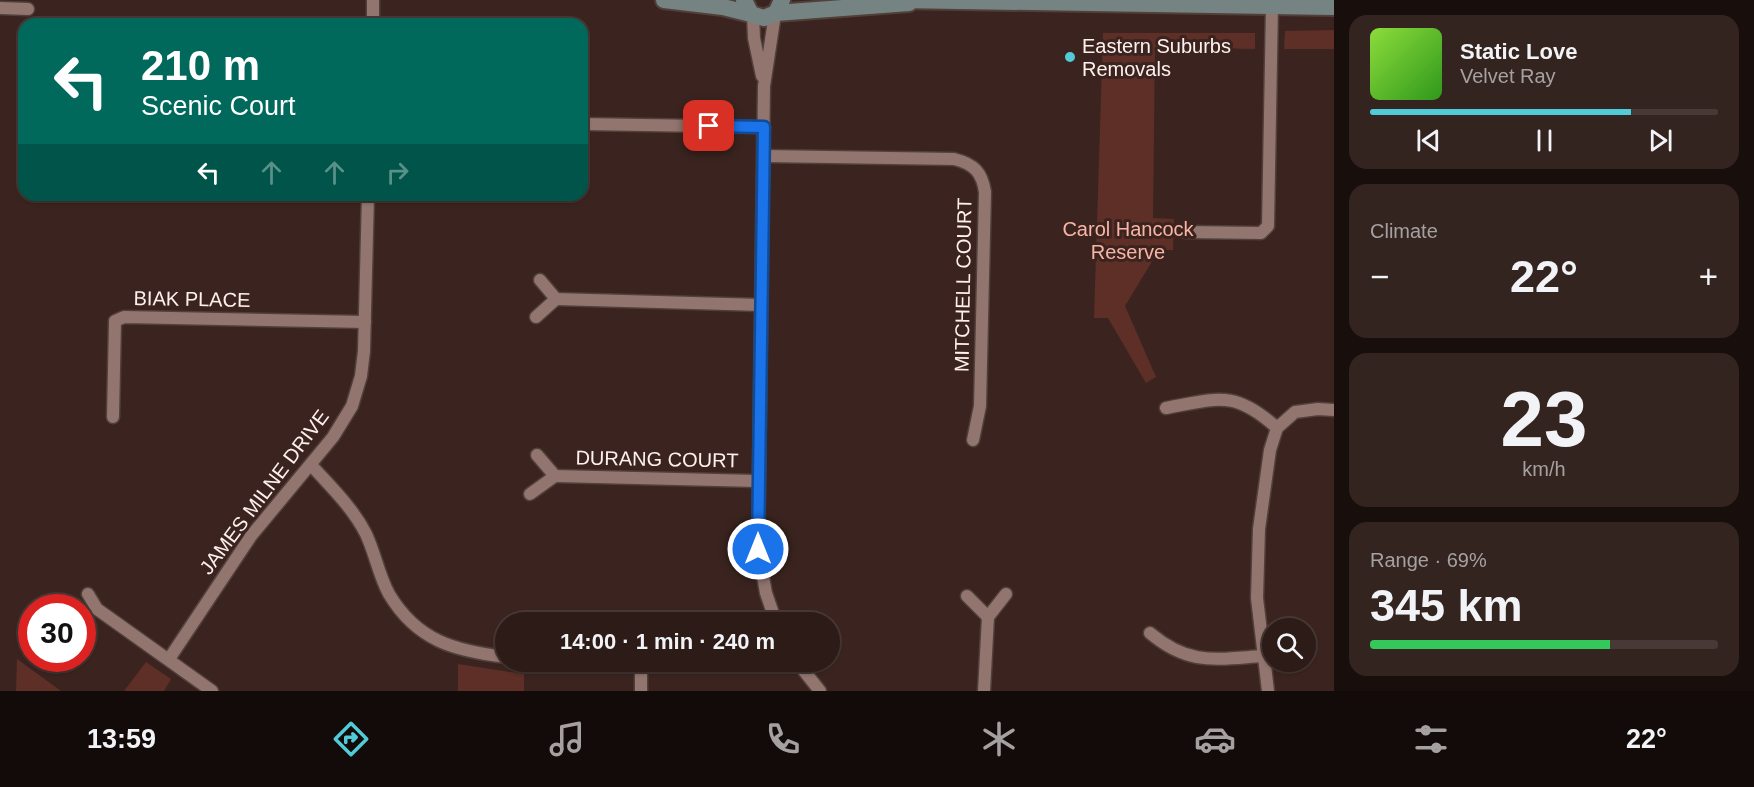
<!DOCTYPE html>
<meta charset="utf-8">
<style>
:root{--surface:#2c1b17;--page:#342420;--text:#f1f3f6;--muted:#a6a1a1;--line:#483936;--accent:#52cbd8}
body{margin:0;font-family:Arial,sans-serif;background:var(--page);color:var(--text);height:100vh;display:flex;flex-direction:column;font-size:22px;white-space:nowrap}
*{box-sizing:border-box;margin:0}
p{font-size:20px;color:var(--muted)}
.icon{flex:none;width:33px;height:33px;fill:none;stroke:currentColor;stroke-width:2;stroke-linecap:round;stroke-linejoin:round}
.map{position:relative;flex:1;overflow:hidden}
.drawer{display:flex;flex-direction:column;gap:15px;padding:15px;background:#180f0d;width:420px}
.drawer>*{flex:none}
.banner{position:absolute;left:18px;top:18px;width:570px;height:183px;border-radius:18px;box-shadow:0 2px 4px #0004,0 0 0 2px var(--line);background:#00695c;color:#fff;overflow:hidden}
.controls{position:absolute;left:1262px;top:618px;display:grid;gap:12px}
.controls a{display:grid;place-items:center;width:54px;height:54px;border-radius:50%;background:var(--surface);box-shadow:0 2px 4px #0004,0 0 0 2px var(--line);font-size:30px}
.speed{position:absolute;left:18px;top:594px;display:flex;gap:12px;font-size:30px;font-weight:700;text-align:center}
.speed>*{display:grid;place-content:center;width:78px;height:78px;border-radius:50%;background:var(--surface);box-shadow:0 2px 4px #0004,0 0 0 2px var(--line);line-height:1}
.speed .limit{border:9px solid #d22;background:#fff;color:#111}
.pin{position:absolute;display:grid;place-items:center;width:51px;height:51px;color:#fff;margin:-26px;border-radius:12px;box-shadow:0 3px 9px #0006}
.me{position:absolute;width:66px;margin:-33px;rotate:0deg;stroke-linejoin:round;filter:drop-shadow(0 0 4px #0008)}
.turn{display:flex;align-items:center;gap:21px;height:126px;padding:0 24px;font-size:27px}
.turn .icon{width:78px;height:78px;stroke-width:2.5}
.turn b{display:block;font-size:42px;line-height:51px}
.lanes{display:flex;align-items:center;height:57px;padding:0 24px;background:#0003;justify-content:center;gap:30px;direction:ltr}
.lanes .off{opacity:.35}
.big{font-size:45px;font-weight:800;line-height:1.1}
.drawer .widget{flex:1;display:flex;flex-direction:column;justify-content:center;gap:9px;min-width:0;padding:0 21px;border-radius:18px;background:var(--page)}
.drawer .dial{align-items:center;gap:0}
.dial b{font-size:78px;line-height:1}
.song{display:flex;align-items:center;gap:18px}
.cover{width:72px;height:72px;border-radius:9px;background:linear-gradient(135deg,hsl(90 70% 55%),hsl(110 70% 35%))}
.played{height:6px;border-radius:3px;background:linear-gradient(90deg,var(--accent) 75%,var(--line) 75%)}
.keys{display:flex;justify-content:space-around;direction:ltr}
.heat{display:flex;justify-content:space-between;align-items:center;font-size:33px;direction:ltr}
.charge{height:9px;border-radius:4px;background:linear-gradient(90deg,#34c759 69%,var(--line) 0)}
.trip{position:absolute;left:495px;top:612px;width:345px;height:60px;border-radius:30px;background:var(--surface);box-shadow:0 2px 4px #0004,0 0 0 2px var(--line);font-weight:800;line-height:60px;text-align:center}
.tabs{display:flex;height:96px;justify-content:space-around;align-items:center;background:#120b09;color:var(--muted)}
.tabs .icon{width:42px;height:42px}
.tabs .current{color:var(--accent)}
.tabs b{font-size:27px;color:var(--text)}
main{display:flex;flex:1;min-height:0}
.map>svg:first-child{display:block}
.green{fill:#5d2f26}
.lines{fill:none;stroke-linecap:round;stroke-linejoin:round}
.minor-casing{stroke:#513f3a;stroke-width:15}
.secondary-casing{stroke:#513f3a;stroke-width:20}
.minor{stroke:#91756e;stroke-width:12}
.secondary{stroke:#758482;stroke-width:16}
.route-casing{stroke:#114b97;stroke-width:15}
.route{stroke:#1a73e8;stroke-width:10}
.poi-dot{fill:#52cbd8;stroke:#3b241f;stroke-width:2}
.labels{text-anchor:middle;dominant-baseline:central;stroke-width:6;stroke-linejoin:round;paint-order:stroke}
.poi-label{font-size:20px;fill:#fdf0ed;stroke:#3b241f;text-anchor:start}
.park-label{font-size:20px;fill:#f8b5a6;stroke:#3b241f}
.street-label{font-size:20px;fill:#fdf0ed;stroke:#3b241f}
</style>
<main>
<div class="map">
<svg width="1334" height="691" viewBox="0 0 1334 691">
<rect width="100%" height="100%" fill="#3b241f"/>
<g class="green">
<polygon points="1334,30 1334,49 1284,49 1285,31"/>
<polygon points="1103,33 1255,33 1255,49 1155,47 1153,218 1174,219 1173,250 1159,250 1125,306 1156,377 1146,383 1108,318 1094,318"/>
<polygon points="17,659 61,691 16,691"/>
<polygon points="146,662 171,679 164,691 124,691"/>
<polygon points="458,664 524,674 524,691 458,691"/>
</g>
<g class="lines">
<defs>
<g id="minor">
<polyline points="0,8 28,9"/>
<polyline points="775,14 764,86 758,549 766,593 776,622"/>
<polyline points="753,15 754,38 762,76"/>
<polyline points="373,24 373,0"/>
<polyline points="582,124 764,127"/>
<path d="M764,156l190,3c20,5 28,13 31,33l-5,214 -7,34"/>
<polyline points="1185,232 1261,233 1268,226 1272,5"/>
<polyline points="556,299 761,305"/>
<polyline points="536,317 556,299 540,280"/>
<path d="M1166,408c53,-10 69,-18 111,20"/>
<polyline points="113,417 115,321 124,317 365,322"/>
<path d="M312,466c19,21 41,42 54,68 9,19 13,42 23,60 28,47 66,57 117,63"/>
<polyline points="555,476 757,481"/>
<polyline points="530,494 555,476 537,455"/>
<polyline points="88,594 97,609 212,691"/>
<polyline points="967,596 988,617 1006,594"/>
<path d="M1150,633c39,33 66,26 113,23"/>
<polyline points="169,659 251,536 333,437 352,406 361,376 364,351 368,195"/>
<polyline points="655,662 669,662"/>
<polyline points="797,662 820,691"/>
<polyline points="641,691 641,662"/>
<polyline points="984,691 988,617"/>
<polyline points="1268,691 1257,598 1259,529 1270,450 1277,428 1295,412 1318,409 1334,410"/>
</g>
<g id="secondary">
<polyline points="664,0 723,7 751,14"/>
<polyline points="744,0 751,14 764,18 776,13 782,0"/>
<polyline points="900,0 1334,7"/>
<polyline points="776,13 909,3"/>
</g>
</defs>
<use href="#minor" class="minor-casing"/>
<use href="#secondary" class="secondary-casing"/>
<use href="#minor" class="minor"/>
<use href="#secondary" class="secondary"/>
</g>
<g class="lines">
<defs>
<polyline id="route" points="709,126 764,127 758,549"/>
</defs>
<use href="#route" class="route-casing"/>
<use href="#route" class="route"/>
</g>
<circle class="poi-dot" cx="1070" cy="57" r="6"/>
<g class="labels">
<g class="poi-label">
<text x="1082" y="46">Eastern Suburbs<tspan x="1082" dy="23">Removals</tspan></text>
</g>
<g class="park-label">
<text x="1128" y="229">Carol Hancock<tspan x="1128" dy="23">Reserve</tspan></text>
</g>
<g class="street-label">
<text transform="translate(963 285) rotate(-89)">MITCHELL COURT</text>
<text transform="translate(192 299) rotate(1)">BIAK PLACE</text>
<text transform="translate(657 459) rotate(1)">DURANG COURT</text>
<text transform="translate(264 492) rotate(-53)">JAMES MILNE DRIVE</text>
</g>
</g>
</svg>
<div class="controls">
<a><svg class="icon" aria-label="search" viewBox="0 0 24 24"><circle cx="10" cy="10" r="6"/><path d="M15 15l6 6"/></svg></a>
</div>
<div class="speed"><div class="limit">30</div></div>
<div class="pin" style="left:709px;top:126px;background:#d93025"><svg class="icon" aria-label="arrive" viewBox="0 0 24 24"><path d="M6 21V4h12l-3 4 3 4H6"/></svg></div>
<svg class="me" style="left:758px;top:549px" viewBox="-20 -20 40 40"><circle r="17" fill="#1a73e8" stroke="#fff" stroke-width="3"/><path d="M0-11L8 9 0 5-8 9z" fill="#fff"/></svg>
<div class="trip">14:00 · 1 min · 240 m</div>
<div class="banner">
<div class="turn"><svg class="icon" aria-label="left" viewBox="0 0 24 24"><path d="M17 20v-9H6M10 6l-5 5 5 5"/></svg><div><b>210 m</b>Scenic Court</div></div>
<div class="lanes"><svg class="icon" aria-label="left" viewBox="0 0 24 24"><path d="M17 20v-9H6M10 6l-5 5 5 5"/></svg><svg class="icon off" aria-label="ahead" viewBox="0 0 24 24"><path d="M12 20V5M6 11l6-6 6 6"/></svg><svg class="icon off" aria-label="ahead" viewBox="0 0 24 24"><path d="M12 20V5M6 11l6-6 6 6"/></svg><svg class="icon off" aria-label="right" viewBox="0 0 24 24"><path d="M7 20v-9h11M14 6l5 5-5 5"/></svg></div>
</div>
</div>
<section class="drawer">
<div class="widget">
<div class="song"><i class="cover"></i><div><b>Static Love</b><p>Velvet Ray</p></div></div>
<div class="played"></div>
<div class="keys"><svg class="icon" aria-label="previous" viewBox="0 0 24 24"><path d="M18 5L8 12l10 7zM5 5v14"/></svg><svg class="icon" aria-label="pause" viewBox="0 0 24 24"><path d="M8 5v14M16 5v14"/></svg><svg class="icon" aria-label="next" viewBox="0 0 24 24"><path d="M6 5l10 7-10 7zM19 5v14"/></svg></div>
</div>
<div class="widget"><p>Climate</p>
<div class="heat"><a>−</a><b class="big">22°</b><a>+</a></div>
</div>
<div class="widget dial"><b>23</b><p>km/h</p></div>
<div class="widget"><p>Range · 69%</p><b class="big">345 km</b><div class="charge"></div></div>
</section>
</main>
<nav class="tabs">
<b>13:59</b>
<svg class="icon current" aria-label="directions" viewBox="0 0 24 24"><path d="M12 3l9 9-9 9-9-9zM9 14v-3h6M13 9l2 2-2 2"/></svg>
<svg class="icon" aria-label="music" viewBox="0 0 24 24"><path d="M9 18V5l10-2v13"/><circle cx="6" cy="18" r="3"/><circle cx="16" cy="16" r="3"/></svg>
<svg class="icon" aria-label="phone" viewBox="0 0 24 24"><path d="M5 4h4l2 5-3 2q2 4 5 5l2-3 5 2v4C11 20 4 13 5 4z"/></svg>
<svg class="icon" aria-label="climate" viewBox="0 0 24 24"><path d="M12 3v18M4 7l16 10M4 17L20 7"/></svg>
<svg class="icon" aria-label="car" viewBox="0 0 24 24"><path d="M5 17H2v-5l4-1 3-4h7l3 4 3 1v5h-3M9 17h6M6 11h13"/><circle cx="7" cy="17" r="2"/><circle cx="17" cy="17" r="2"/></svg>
<svg class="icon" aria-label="filters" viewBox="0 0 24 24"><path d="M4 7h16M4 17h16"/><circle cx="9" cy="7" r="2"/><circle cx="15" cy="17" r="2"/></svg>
<b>22°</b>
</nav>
